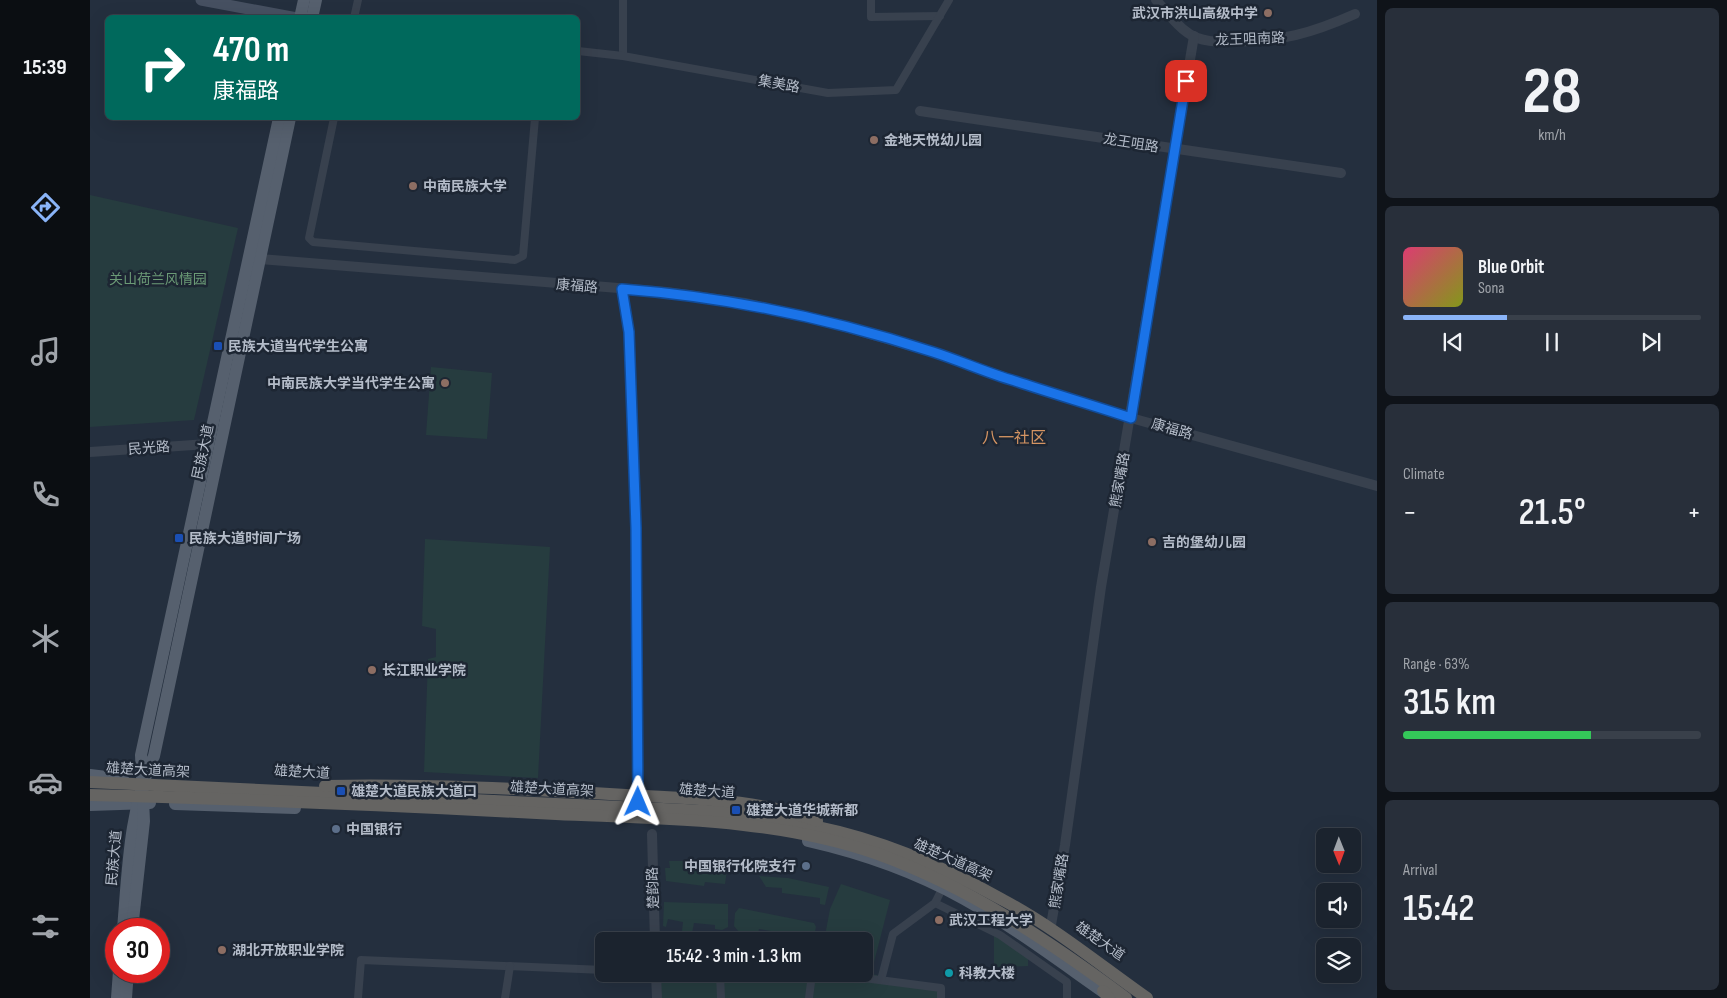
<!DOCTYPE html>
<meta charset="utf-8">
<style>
:root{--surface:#1b232e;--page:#282f3a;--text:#f1f3f6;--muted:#a0a4aa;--line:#39404a;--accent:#8ab4f8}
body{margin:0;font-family:"Sofia Sans Condensed","Noto Sans SC",sans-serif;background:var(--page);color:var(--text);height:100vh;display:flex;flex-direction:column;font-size:19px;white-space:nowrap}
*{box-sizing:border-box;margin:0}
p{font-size:16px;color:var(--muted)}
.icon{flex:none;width:28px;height:28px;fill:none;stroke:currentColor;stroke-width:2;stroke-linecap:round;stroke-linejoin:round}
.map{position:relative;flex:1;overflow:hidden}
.details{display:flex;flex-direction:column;gap:8px;padding:8px;background:#0f1319;width:350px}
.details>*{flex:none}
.top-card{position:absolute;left:15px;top:15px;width:475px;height:105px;border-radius:8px;box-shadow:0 5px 20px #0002,0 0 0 1px var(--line);background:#00695c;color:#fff;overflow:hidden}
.needle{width:32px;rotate:179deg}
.buttons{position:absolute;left:1226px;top:828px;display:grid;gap:10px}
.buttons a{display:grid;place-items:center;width:45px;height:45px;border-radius:8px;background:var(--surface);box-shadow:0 5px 20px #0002,0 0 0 1px var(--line);font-size:25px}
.speed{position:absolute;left:15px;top:918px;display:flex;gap:10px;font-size:25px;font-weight:700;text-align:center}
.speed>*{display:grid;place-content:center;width:65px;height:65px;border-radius:50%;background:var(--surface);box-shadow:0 5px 20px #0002,0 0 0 1px var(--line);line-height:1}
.speed .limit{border:8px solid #d22;background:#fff;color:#111}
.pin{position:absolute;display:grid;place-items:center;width:42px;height:42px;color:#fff;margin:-21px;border-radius:10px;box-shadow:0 2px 8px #0006}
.me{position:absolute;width:55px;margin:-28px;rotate:1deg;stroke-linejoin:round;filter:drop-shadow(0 0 4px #0008)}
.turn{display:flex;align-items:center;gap:18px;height:105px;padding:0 25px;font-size:22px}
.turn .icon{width:65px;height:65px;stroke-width:2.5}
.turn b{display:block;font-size:35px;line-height:42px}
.big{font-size:38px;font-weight:600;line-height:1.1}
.details .widget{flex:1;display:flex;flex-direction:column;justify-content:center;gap:8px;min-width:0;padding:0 18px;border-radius:8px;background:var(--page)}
.details .dial{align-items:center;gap:0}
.dial b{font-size:65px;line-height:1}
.song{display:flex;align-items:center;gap:15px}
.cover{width:60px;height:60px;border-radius:8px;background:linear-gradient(135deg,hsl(340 70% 55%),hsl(70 70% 35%))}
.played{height:5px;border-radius:2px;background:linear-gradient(90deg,var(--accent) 35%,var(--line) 35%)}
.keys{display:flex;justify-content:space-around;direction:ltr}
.heat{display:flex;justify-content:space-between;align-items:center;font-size:28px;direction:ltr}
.charge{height:8px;border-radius:4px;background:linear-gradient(90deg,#34c759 63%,var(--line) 0)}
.trip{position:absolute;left:505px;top:932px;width:278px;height:50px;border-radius:8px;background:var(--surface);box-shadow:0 5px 20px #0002,0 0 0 1px var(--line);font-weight:600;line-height:50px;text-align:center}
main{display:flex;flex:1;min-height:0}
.tabs{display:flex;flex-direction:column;width:90px;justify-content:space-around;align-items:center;background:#0b0e12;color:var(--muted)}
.tabs .icon{width:35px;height:35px}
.tabs .current{color:var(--accent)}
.tabs b{font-size:22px;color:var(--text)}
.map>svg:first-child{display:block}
.green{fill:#263c3f}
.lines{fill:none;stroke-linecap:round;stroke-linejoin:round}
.minor{stroke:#38414e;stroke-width:8}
.tertiary{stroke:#38414e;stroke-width:10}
.secondary{stroke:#465061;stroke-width:11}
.primary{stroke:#56606e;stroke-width:12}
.trunk{stroke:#656462;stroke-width:12}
.route-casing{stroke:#114b97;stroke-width:12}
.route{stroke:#1a73e8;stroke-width:9}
.education-dot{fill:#8d6e63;stroke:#1d2633;stroke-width:2}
.transit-dot{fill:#1a4fb4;stroke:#1d2633;stroke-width:2}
.service-dot{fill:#5c6f8a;stroke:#1d2633;stroke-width:2}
.culture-dot{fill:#0f9aa8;stroke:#1d2633;stroke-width:2}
.labels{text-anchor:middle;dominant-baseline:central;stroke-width:5;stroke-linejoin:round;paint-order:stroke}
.poi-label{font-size:14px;font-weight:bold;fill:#b4bcc9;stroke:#1d2633;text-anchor:start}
.street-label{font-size:14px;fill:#b4bcc9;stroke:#1d2633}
.park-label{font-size:14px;fill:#6b9a76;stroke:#1d2633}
.quarter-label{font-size:16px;fill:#d59563;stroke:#1d2633}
</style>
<main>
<nav class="tabs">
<b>15:39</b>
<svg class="icon current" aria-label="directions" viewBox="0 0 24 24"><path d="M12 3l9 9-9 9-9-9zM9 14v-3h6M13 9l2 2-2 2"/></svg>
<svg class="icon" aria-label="music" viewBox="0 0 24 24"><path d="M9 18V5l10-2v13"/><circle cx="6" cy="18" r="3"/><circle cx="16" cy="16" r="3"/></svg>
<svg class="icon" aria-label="phone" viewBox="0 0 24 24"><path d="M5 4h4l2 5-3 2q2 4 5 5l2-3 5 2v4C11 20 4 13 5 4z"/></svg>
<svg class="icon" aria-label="climate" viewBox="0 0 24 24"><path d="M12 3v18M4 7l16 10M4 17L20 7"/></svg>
<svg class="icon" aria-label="car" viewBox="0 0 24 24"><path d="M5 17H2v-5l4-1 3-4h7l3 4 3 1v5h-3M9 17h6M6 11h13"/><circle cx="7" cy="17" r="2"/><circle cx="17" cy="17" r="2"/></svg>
<svg class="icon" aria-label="filters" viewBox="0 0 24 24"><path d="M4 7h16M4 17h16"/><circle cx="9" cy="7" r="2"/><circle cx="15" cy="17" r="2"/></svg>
</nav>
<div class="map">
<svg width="1287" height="998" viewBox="0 0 1287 998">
<rect width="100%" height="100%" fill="#242f3e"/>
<g class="green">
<polygon points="0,195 148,228 104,420 0,427"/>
<polygon points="341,367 402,373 397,439 336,435"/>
<polygon points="335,539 460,547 448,778 334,772 338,659 346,657 346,629 332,626"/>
<polygon points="579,861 634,861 638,863 635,884 615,882 614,886 576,881 575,868 580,868"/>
<polygon points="669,876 698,878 739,887 735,905 730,904 730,898 692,893 692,888 676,887"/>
<polygon points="751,884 800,900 782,970 774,969 774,941 734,941 740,909"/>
<polygon points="574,902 638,904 638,927 632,930 625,929 625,925 604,923 602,933 592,931 593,922 578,919 576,927 573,926"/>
<polygon points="649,908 724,923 726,927 723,941 713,941 713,934 700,933 699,941 686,941 687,932 669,929 668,934 649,932 644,926 645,913"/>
<polygon points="904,935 938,957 938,966 907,967 904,964"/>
<polygon points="774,973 787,975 792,980 851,988 851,998 571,998 569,974"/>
</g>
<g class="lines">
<g class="minor">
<polyline points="533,0 533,56"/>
<polyline points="781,0 781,17 850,16"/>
<polyline points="264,18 268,0"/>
<polyline points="488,51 533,56 738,93 806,90 859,0"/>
<polyline points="244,118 219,238 223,242 425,260 433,256 445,118"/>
<polyline points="532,289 539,332 547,567 549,799"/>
<polyline points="845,903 910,935 977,982 977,998"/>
<polyline points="630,974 631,998"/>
<polyline points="743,974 851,988 851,998"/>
<polyline points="791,980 803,934 845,903 850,893"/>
<polyline points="268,998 271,960 514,970"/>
<polyline points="415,998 420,966"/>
<polyline points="719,998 722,974"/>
</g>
<g class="tertiary">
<path d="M1066,0c10,11 20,25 32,33 12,9 30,9 45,9 49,-1 77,-8 122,-28"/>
<polyline points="830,111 1251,173"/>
<polyline points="170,259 577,292 655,303 734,321 842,352 925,381 1041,418 1287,486"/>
<polyline points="0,452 118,444"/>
<polyline points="562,834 565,941"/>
<polyline points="961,925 975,845 1011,587 1104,36"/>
<polyline points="566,974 567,998"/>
</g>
<polyline class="secondary" points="111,0 207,18"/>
<g class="primary">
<polyline points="210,18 214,0"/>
<polyline points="222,18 226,0"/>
<polyline points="0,775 33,779"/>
<polyline points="85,804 205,808"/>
<polyline points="0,805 60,803"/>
<path d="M718,841c53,12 109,32 156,58 52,29 99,65 148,99"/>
<path d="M33,929c5,-58 6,-120 31,-173l136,-638"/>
<polyline points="42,929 54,821 51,755 189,118"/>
<polyline points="27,998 29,971"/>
<polyline points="36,998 38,971"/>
</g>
<g class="trunk">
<path d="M0,782l637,30c29,5 60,9 90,15 64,13 129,41 186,73 51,27 97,65 144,98"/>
<path d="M235,786c101,-2 201,3 301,9 63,4 131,3 191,26"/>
<path d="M0,795c156,4 311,11 466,19 108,5 219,4 322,40 91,33 171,87 248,144"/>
<polyline points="1013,991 1019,998"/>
</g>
</g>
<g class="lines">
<defs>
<path id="route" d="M548,802l-2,-274 -7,-196 -7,-43c106,8 210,30 311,63 28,9 54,21 82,29 39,13 77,24 116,37l55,-337"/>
</defs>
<use href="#route" class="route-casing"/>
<use href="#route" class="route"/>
</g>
<g class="education-dot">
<circle cx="1178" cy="13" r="5"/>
<circle cx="784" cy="140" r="5"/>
<circle cx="323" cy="186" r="5"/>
<circle cx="355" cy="383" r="5"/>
<circle cx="1062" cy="542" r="5"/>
<circle cx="282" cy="670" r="5"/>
<circle cx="849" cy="920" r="5"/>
<circle cx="132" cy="950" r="5"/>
</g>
<g class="transit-dot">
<rect x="123" y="341" width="10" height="10" rx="2.5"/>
<rect x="84" y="533" width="10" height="10" rx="2.5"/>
<rect x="246" y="786" width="10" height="10" rx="2.5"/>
<rect x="641" y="805" width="10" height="10" rx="2.5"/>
</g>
<g class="service-dot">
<circle cx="246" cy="829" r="5"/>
<circle cx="716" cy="866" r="5"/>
</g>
<circle class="culture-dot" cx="859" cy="973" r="5"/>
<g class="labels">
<g class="poi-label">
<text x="1168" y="13" text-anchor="end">武汉市洪山高级中学</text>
<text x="794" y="140">金地天悦幼儿园</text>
<text x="333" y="186">中南民族大学</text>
<text x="138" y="346">民族大道当代学生公寓</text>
<text x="345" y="383" text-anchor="end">中南民族大学当代学生公寓</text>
<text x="99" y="538">民族大道时间广场</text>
<text x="1072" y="542">吉的堡幼儿园</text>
<text x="292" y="670">长江职业学院</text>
<text x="261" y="791">雄楚大道民族大道口</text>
<text x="656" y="810">雄楚大道华城新都</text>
<text x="256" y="829">中国银行</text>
<text x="706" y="866" text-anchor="end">中国银行化院支行</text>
<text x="859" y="920">武汉工程大学</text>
<text x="142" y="950">湖北开放职业学院</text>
<text x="869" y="973">科教大楼</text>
</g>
<g class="street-label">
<text transform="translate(1160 39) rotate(-2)">龙王咀南路</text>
<text transform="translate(689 84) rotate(10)">集美路</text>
<text transform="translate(1041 143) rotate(9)">龙王咀路</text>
<text transform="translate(487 286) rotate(5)">康福路</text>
<text transform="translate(1082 429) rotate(16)">康福路</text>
<text transform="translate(59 448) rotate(-4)">民光路</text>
<text transform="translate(113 452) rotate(-78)">民族大道</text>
<text transform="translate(1030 480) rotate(-80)">熊家嘴路</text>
<text transform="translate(58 770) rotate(3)">雄楚大道高架</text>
<text transform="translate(212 772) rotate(3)">雄楚大道</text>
<text transform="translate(462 789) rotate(3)">雄楚大道高架</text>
<text transform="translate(617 791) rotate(4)">雄楚大道</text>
<text transform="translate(24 858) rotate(-85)">民族大道</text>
<text transform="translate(863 860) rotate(24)">雄楚大道高架</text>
<text transform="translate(969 881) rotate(-81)">熊家嘴路</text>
<text transform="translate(563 888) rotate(-92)">楚韵路</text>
<text transform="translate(1010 941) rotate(35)">雄楚大道</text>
</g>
<g class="park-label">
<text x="68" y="279">关山荷兰风情园</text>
</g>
<g class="quarter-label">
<text x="924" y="438">八一社区</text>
</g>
</g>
</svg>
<div class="buttons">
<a><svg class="needle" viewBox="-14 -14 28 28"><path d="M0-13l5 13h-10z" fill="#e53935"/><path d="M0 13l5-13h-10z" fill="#a0a4aa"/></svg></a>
<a><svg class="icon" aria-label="sound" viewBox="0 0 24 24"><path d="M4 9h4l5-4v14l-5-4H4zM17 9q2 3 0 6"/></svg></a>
<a><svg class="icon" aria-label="layers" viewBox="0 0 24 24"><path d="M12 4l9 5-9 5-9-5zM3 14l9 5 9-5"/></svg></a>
</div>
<div class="speed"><div class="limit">30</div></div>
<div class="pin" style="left:1096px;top:81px;background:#d93025"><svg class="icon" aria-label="arrive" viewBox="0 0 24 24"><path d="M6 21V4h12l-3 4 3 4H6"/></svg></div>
<svg class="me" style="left:548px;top:802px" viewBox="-20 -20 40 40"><path d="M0-17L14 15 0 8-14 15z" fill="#1a73e8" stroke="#fff" stroke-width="4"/></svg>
<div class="trip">15:42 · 3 min · 1.3 km</div>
<div class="top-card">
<div class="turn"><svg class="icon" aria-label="right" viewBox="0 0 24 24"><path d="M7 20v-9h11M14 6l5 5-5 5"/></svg><div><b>470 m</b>康福路</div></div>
</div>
</div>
<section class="details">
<div class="widget dial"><b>28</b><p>km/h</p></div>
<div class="widget">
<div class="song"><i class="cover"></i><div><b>Blue Orbit</b><p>Sona</p></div></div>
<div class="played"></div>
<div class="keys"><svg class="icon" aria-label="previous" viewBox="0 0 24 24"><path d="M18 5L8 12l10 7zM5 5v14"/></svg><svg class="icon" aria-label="pause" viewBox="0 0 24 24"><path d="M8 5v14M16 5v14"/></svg><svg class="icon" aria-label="next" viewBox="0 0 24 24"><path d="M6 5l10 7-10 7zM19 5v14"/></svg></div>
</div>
<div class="widget"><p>Climate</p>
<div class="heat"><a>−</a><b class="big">21.5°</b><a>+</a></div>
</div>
<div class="widget"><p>Range · 63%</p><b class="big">315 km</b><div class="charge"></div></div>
<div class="widget"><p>Arrival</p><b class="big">15:42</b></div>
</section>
</main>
